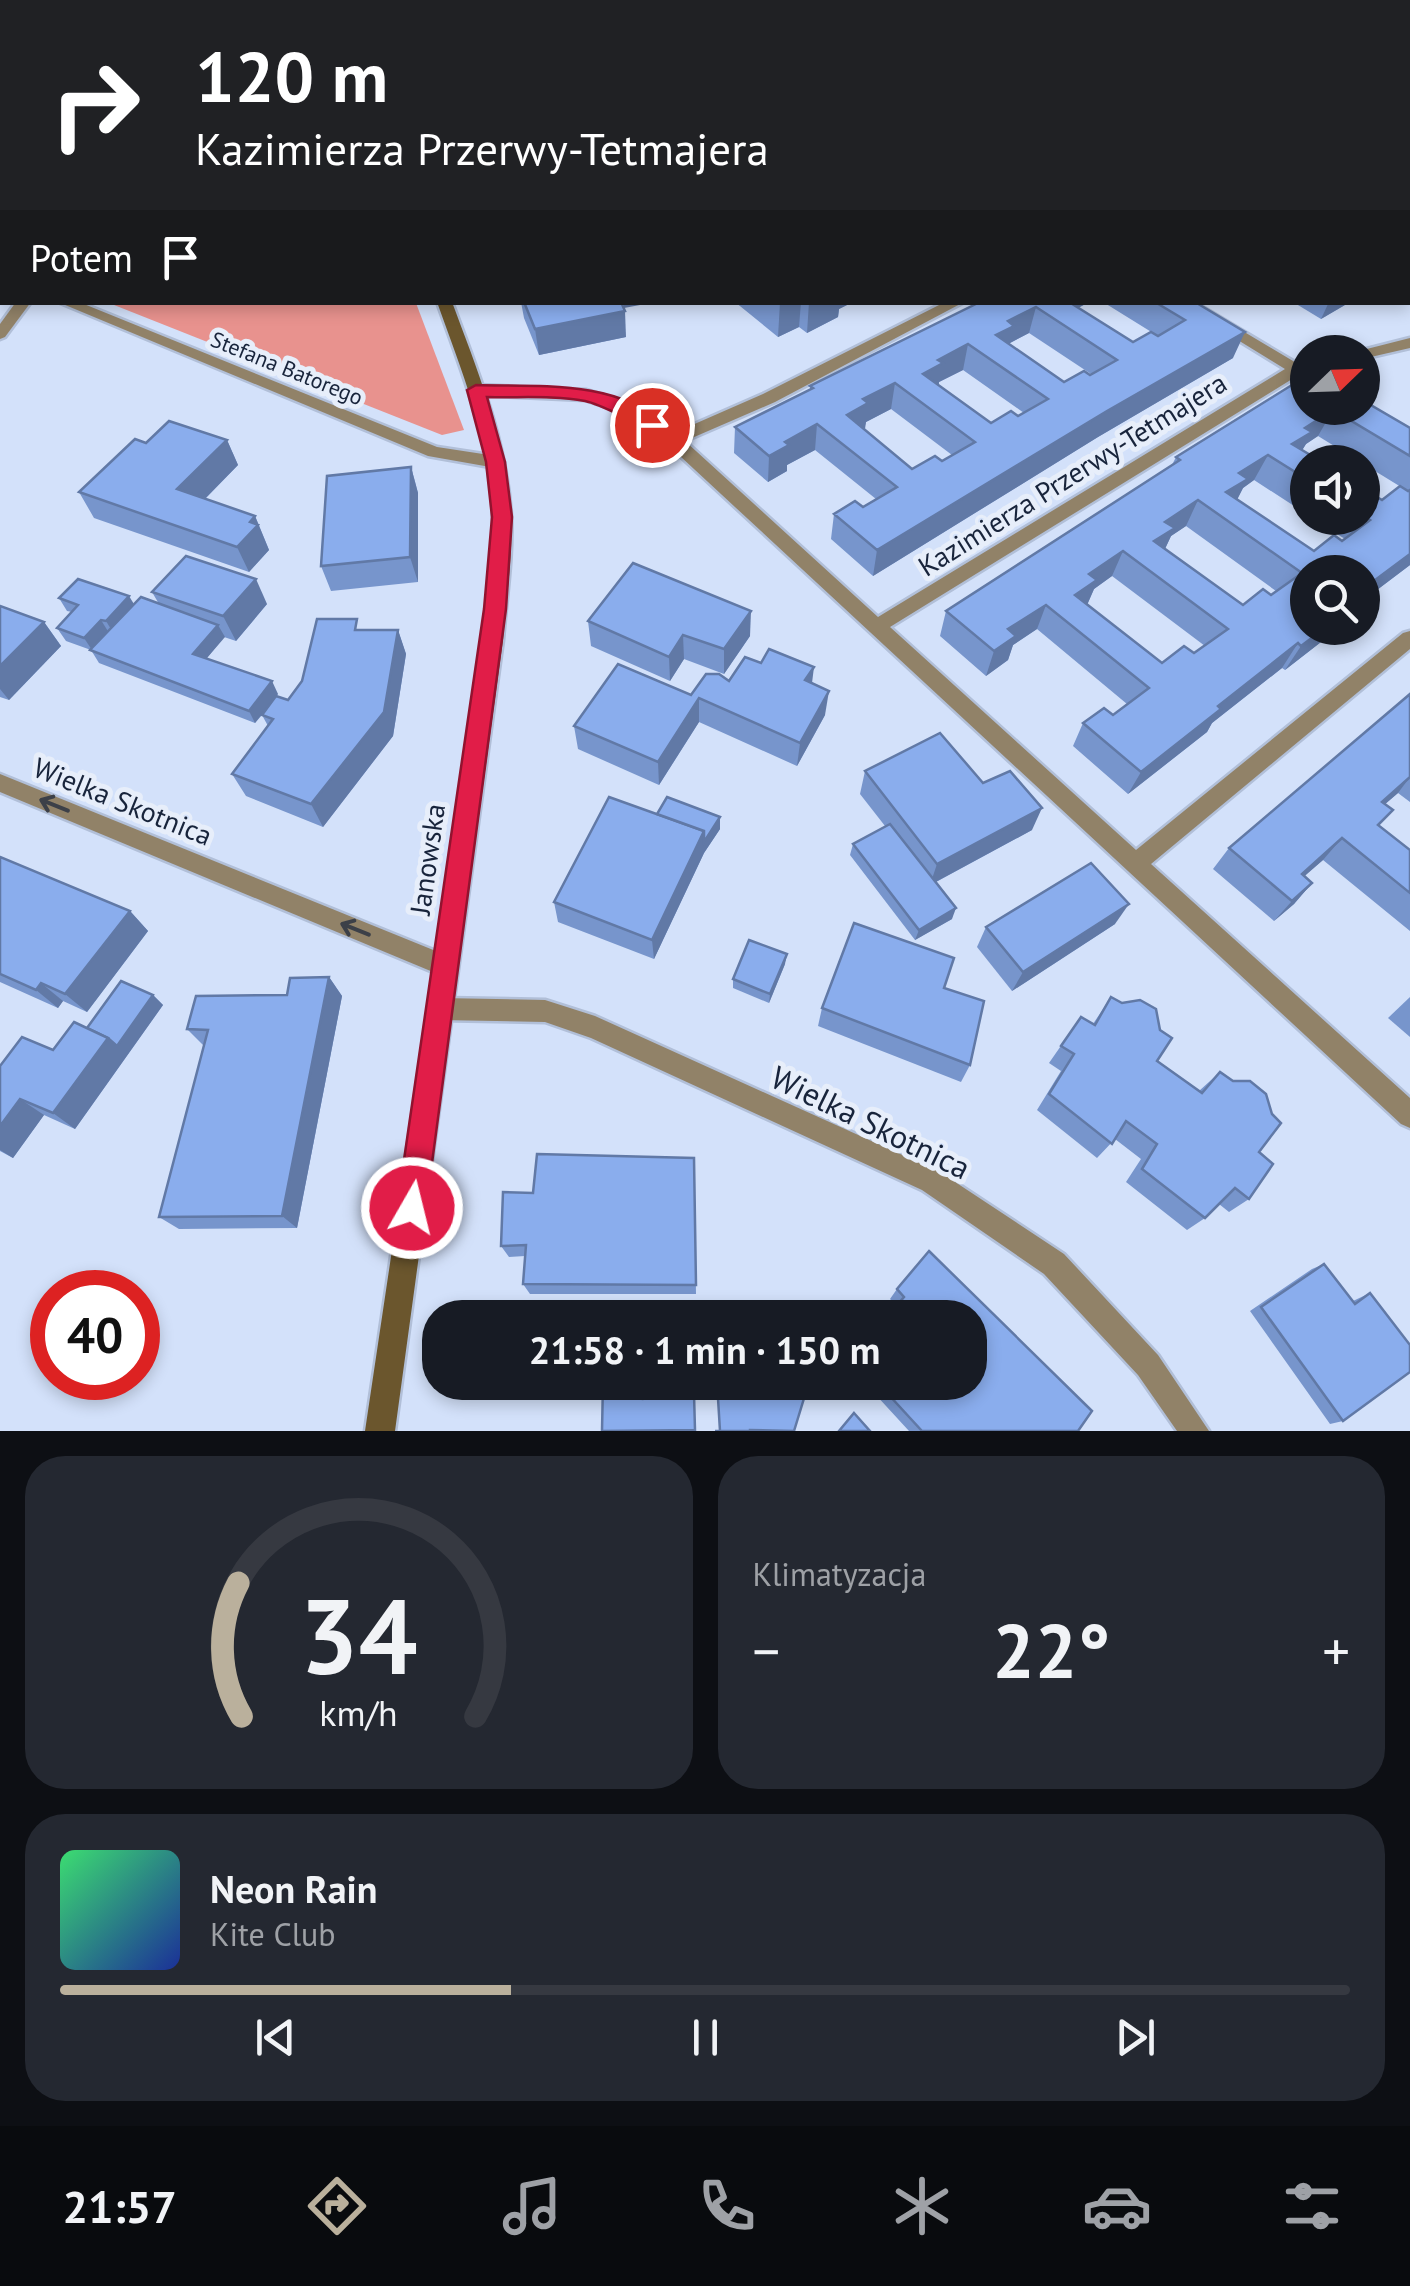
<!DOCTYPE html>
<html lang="pl">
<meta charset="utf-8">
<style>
:root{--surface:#171b24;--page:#242831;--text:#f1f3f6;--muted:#9ea1a6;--line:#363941;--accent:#bab09c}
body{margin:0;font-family:"PT Sans",sans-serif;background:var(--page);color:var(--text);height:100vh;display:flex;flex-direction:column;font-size:38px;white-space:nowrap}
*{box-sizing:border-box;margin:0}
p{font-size:32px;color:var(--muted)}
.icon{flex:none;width:55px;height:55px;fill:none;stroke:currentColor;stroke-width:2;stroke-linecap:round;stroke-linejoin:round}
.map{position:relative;height:1431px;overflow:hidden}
.sheet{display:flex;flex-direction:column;gap:25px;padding:25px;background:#0d0f14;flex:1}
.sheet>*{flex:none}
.hud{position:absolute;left:0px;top:0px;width:1410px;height:305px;box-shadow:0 5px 15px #0003;background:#202124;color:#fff;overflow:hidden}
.needle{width:65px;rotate:67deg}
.controls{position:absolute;left:1290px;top:335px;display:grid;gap:20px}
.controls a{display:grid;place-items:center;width:90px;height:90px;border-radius:50%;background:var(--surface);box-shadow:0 5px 15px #0003;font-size:50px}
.speed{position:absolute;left:30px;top:1270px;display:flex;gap:20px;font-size:50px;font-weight:700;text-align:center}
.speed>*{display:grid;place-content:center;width:130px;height:130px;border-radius:50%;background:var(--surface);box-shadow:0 5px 15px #0003;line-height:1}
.speed .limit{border:15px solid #d22;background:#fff;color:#111}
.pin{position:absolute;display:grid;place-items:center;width:85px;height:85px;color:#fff;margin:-42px;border:5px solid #fff;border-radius:50%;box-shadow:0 2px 10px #0007}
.me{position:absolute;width:110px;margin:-55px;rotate:8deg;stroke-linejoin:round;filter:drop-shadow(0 0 8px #0008)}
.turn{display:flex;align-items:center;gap:35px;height:210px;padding:0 30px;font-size:45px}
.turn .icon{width:130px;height:130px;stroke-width:2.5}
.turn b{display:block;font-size:70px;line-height:85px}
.then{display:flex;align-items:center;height:95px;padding:0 30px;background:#0003;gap:20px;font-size:38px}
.big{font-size:75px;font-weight:600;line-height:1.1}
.sheet .tile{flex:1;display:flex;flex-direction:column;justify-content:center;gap:15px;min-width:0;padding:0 35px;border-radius:40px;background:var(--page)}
.sheet .dial{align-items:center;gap:0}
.dial svg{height:260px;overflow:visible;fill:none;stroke:var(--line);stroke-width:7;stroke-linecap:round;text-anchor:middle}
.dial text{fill:var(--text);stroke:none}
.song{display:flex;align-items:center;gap:30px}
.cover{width:120px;height:120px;border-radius:15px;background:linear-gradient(135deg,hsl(140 70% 55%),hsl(230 70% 35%))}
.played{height:10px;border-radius:5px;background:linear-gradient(90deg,var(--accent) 35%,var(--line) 35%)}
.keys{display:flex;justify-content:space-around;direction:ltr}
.heat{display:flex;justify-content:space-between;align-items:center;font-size:55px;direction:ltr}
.sheet .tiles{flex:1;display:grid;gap:25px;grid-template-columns:1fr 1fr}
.tile:last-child{grid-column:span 2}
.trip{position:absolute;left:422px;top:1300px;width:565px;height:100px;border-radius:40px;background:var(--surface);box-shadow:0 5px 15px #0003;font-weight:600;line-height:100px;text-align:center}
.dock{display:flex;height:160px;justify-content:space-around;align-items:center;background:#090b0e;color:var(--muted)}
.dock .icon{width:70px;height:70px}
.dock .on{color:var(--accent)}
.dock b{font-size:45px;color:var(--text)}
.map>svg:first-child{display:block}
.green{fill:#e8928e}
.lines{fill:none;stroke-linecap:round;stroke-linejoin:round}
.lane-casing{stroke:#b1bfd8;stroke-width:5}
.street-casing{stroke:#b1bfd8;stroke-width:5}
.secondary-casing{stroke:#b1bfd8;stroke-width:5}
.lane{fill:#918268;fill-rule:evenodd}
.street{fill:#918268;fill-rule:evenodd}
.secondary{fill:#6b562d;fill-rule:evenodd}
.wall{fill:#7795cc;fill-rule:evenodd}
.shaded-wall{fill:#6179a6}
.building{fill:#8aaded;stroke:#6179a6;stroke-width:2.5;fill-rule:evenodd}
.oneway{stroke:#3c4048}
.route{fill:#e11d48;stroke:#92132f;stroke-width:2.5}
.labels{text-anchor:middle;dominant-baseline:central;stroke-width:10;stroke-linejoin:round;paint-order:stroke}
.far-street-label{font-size:22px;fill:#18243b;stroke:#e7eefa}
.street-label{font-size:28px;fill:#18243b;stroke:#e7eefa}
.near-street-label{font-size:32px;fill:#18243b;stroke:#e7eefa}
</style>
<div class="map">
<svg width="1410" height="1431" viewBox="0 0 1410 1431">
<rect width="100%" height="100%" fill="#d3e1fa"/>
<polygon class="green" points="109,303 416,303 464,430 442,435"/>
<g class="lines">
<defs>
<polygon id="lane" points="586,0 598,0 599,2 587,2"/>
<g id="street">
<rect x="1408" y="49" width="2" height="7"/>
<polygon points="1410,86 1410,94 1408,93 1408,87"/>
<rect x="0" y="272" width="2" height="9"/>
<polygon points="16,302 31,302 5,337 0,339 0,324"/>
<polygon points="58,302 79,302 437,447 496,456 504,462 496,468 428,456"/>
<polygon points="945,302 964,302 775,402 685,441 878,617 1285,369 1176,302 1194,302 1298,364 1308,361 1308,380 1297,376 890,627 1136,850 1403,633 1410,631 1410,649 1151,864 1410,1098 1410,1128 1401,1124 667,444 624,413 585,400 476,395 468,390 476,385 586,390 636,405 674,433 763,394"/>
<polygon points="1410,338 1410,348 1362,359 1362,352 1355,352"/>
<polygon points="0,774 453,958 457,966 453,974 445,977 0,792"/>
<polygon points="440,998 545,1000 595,1016 940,1172 1064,1254 1158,1355 1209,1431 1177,1431 1138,1375 1044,1274 922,1190 591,1038 545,1022 440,1020 432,1017 428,1009 432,1001"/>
</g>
<g id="secondary">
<polygon points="331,0 341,0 342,2 332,2"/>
<path d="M437,302h15c26,70 55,140 59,215 2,41 -5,82 -8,123l-108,791h-30l118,-791c4,-41 11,-82 10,-123 -2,-75 -31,-145 -56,-215z"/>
</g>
</defs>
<use href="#lane" class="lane-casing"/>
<use href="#street" class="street-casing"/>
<use href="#secondary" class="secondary-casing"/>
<use href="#lane" class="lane"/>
<use href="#street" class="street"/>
<use href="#secondary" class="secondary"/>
</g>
<g class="wall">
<polygon points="96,0 156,0 150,2 97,2"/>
<polygon points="374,0 438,0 438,2 375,2"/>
<polygon points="671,0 1134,0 1122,2 671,2"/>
<polygon points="1408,209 1410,210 1410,268 1408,266"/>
<polygon points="521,302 591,302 626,337 539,355 524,318"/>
<polygon points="735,302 853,302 839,309 838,317 807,333 799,327 778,337"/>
<path d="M980,302h109l-11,6 55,34 20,-9 -50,-31h92l38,56 -135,79 -225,139 -42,-37 3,-25 29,-7 13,-8 -61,-49 -28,15v6l-19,11 -34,-29 1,-26 75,-37v-4zM1029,333l62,41 -27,8 -55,-37 1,-2zM963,370l61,43 -6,3 -27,7 -52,-38v-3zM891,409l61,46 -10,6 -30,8 -48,-40 2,-7z"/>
<polygon points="1293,302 1350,302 1321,319"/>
<path d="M1308,375l54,33 48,20v137l-45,34 -57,29h31l-54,42 -3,-2 -70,55 -5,9 -79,62 -55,-48 10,-23 30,-8 14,-11 -90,-75 -24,16 -5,15 -22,16 -46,-40 6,-25 226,-146 4,-8zM1318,436l83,51 -19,13 -20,-12v30h-51l34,21 -31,12 -77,-52 6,-11 11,-8 54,35v-53l-6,-12 4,-6zM1186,526l90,65 -5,4 -28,10 -78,-56 6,-13zM1112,576l93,70 -11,7 -32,10 -75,-58 7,-16z"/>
<polygon points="227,440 238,465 205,499 255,516 269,550 249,572 94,518 79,492 146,443"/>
<polygon points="411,467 418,493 418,582 331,591 321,566"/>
<polygon points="152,592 267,604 236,641 224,637 207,658 278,694 276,696 288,700 361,630 398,630 406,654 393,736 323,827 246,796 232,774 268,726 262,715 255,723 99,663 91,650 66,641 57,628 72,612 67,611 59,598 134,604 159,604"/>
<polygon points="0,606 44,622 61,646 9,700 0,697"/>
<polygon points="588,621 750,636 724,674 684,659 670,681 591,646"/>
<polygon points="729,681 812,683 825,715 797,766 699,722 659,785 578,749 574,726 691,695"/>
<polygon points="1410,694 1410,802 1398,793 1385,804 1379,826 1410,850 1410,931 1323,860 1304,876 1312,883 1294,904 1274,921 1213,869 1229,848"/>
<polygon points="865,771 983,783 1032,830 936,882 952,919 915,940 850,855 853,844 885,826 860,794"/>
<polygon points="657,814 720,817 720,829 704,853 654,959 558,922 554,902"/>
<polygon points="0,857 130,911 148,931 87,1012 63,1001 58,1008 0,982"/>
<polygon points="1115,924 1012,991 977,947 986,927"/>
<polygon points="785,964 769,1003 733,988 733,979"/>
<polygon points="329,977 342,996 297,1228 179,1229 159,1217 204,1046 187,1029 287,995"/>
<polygon points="944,988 970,1065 961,1082 818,1026 822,1008"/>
<polygon points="153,995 163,1005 75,1129 44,1115 13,1158 0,1151 0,1066 53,1050 87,1028"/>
<polygon points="1111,997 1157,1061 1199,1091 1220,1072 1259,1152 1249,1199 1229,1212 1219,1204 1205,1218 1187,1230 1126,1182 1141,1159 1115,1139 1097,1158 1037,1110 1061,1071 1049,1063 1081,1017 1093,1024"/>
<polygon points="1410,997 1410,1037 1388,1018"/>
<polygon points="694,1158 696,1294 530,1294 523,1284 525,1256 509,1257 501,1246 533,1193"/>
<polygon points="1324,1264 1353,1301 1370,1293 1343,1421 1330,1424 1250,1311 1312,1269"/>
<polygon points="897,1289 1078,1431 909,1431 864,1382 970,1382 890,1299"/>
</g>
<g class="shaded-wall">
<polygon points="124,0 156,0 150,2 121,2"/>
<polygon points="424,0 438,0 438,2 416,2"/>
<polygon points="744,0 836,0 836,2 727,2"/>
<rect x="840" y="0" width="62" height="2"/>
<rect x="930" y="0" width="64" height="2"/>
<polygon points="999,0 1134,0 1122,2 998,2"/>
<polygon points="2,205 2,236 0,232 0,207"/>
<polygon points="623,302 656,302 624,308"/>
<polygon points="780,302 801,302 799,327 778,337"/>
<polygon points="809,302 853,302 839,309 838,317 807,333"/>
<polygon points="1066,302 1089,302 1078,308"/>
<polygon points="1329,302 1350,302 1321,319"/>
<polygon points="1036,307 1029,333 1010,343 1008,352 996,335 1008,321"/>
<polygon points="625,311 626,337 539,355 535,329"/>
<polygon points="1245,332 1233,358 1098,437 873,576 877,550 1107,411"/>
<polygon points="968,344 963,370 939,382 938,389 923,374 938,360"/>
<polygon points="895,383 891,409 866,422 865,429 847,415 863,399"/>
<polygon points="1333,410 1318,436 1306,444 1298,457 1292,444 1305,428"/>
<polygon points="817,424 815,450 787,465 787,471 768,482 769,456 785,442"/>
<polygon points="227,440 238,465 189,515 177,489"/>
<polygon points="1268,455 1254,480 1243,488 1235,504 1226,492 1239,473"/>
<polygon points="411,467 418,493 418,582 410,557"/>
<polygon points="1198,500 1186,526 1171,536 1163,553 1154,541 1165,522"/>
<polygon points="255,516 269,550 249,572 237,547 250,522"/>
<polygon points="1123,551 1112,576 1094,589 1087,605 1075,595 1089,574"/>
<polygon points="1410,554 1410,565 1365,599 1362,603 1362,592 1367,586"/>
<polygon points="256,579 267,604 236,641 223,616"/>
<polygon points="129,596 137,609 114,634 106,621"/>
<polygon points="1046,605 1037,629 1013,645 1008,660 986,676 994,651 1008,629"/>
<polygon points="751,611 750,636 724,674 724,649"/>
<polygon points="101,620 109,633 92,650 84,638"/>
<polygon points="44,622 61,646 9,700 0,689 0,666"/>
<polygon points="218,625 225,637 200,666 193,654"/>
<polygon points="1325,628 1339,628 1285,670 1301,646"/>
<polygon points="398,630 406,654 393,736 323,827 311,804"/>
<polygon points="683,635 684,659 670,681 669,657"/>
<polygon points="1298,643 1282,668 1212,723 1207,732 1128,794 1141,772 1218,706"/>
<polygon points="814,667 811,691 805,680"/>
<polygon points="272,681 278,694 255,723 249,711"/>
<polygon points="829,691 825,715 797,766 800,743"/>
<polygon points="699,698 699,722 659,785 658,762"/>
<polygon points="1410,777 1398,793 1362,824 1382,802"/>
<polygon points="1042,808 1032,830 930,885 937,864"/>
<polygon points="720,817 720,829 704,853 654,959 652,940 704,831"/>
<polygon points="1342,838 1323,860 1283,895 1302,874"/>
<polygon points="1312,883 1294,904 1274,921 1292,901"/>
<polygon points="1129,904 1115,924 1012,991 1023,972"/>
<polygon points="956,908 952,919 915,940 919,930"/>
<polygon points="130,911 148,931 87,1012 65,994"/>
<polygon points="787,954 785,964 769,1003 770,994"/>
<polygon points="329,977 342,996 297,1228 282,1216"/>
<polygon points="41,983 63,1001 58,1008 36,990"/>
<polygon points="153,995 163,1005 75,1129 53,1113 108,1038"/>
<polygon points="20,1099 44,1115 13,1158 0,1150 0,1126"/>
</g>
<g class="building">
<polygon points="387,0 424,0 416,2 406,2 402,0 390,2"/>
<polygon points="501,0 581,0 574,1 575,2 503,2"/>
<polygon points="688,0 744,0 727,2 690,2"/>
<polygon points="1188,0 1346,0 1350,2 1173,2"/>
<polygon points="0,161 2,162 2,205 0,207"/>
<polygon points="1408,209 1410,210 1410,234 1408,233"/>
<polygon points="524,302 621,302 625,311 535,329"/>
<path d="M980,302h89l64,40 18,-10 7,4 27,-16 -30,-18h40l50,30 -138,79 -230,139 -43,-36 21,-13 8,6 34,-20 -80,-63 -32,18 4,3 -20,11 -34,-29 78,-39 -3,-2zM1036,307l81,53 -27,15 -6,-4 -20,11 -68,-47 18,-9 -6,-5zM968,344l80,55 -30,17 -7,-5 -20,12 -68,-49 20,-11 -5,-3zM895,383l80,59 -33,19 -7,-5 -23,13 -65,-54 21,-12 -5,-4z"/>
<path d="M1308,375v33h54v-8l48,28v28l-77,-46 -28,18 7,4 -20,12 30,18h-14v18l-40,-25 -29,18 9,6 -22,13 88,59 20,-16 8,6 28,-21 -8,-5v-27l20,12 18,-14 8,5 2,-1v64l-43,32 5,4 -10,7v-25h-54v56h17l-24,18 -3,-3 -80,63 3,3 -80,63 -58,-49 21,-15 9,7 36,-27 -103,-83 -38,24 8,7 -22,15 -48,-40 234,-151 -4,-3zM1198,500l104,73 -31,22 -8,-6 -20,16 -89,-64 21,-13 -10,-6zM1123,551l105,78 -34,24 -10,-7 -22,17 -87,-68 22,-15 -8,-6z"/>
<polygon points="169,421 227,440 177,489 255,516 250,522 258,525 237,547 79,492 135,439 146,443"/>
<polygon points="411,467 410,557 321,566 327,476"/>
<polygon points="186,556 256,579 223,616 152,592"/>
<polygon points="633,563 751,611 724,649 683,635 669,657 588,621"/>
<polygon points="78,579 129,596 106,621 101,620 84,638 57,628 78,605 59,598"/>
<polygon points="141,597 218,625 193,654 272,681 249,711 90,650"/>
<polygon points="0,606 44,622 0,666"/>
<polygon points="317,619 357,619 355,630 398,630 384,712 311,804 232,774 273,719 262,715 276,696 288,700 302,681"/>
<polygon points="769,649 814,667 805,680 829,691 800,743 699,698 658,762 574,726 618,664 691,695 706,674 719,674 729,681 745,657 761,663"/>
<polygon points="1410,694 1410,777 1382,802 1393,810 1378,825 1410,850 1410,893 1342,838 1302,874 1312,883 1292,901 1229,848"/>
<polygon points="940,733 983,783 1010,771 1042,808 937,864 865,771"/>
<polygon points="609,797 704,831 652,940 554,902"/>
<polygon points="667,797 720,817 704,842 704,831 657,814"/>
<polygon points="890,824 956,908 919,930 853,844"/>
<polygon points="0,857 130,911 65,994 41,983 36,990 0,974"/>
<polygon points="1091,863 1129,904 1023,972 986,927"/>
<polygon points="854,923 954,958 944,988 984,1001 970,1065 822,1008"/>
<polygon points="749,940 787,954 770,994 733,979"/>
<polygon points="329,977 282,1216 159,1217 208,1030 187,1029 196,996 287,995 290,978"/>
<polygon points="121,981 153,995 117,1046 108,1038 87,1028"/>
<polygon points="1111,997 1122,1003 1140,1000 1156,1009 1160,1030 1172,1038 1157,1061 1202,1093 1220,1072 1233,1081 1250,1081 1266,1094 1272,1114 1281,1123 1259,1152 1273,1164 1249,1199 1235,1188 1205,1218 1142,1169 1157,1144 1126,1121 1112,1144 1049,1094 1074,1054 1061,1046 1081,1017 1095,1025"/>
<polygon points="74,1022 108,1038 53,1113 20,1099 0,1126 0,1066 22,1037 53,1050"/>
<polygon points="537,1154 694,1158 696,1285 523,1284 526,1245 501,1246 503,1192 533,1193"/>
<polygon points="929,1251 1092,1411 1078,1431 922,1431 877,1382 970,1382 970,1318 886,1318 904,1297 897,1289"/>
<polygon points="1324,1264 1355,1304 1370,1293 1410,1345 1410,1372 1343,1421 1261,1307"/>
<polygon points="603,1382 642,1382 643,1399 694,1394 695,1430 602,1431"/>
<polygon points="717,1382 809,1382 794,1431 750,1430 750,1431 715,1431 720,1431"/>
<polygon points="854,1413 870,1431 839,1431"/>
</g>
<defs><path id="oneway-shaft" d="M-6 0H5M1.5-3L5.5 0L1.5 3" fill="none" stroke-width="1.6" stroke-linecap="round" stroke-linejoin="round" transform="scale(2.5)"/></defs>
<g class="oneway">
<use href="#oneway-shaft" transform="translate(54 805) rotate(-158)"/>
<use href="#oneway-shaft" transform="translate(355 929) rotate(-158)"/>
</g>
<path class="route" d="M476,385c55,2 146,-6 185,40l-3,4c-13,2 -52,-24 -73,-28 -32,-6 -66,-3 -98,-4l18,65 7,55 -6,92 -80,599 -4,10 -10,5 -11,-5 -4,-10 87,-599 8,-92 -6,-55 -19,-72z"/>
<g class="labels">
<g class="far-street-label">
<text transform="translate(287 368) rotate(22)">Stefana Batorego</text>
</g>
<g class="street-label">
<text transform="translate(1072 474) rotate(-32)">Kazimierza Przerwy-Tetmajera</text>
<text transform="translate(123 801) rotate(22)">Wielka Skotnica</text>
<text transform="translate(427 859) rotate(-82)">Janowska</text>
</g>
<g class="near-street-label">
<text transform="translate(871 1122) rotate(26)">Wielka Skotnica</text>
</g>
</g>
</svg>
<div class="controls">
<a><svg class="needle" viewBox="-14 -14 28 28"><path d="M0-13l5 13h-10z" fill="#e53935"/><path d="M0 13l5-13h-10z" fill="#9ea1a6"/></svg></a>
<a><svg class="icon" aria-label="sound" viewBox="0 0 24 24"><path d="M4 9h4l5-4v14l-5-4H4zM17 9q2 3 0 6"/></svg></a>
<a><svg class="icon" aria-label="search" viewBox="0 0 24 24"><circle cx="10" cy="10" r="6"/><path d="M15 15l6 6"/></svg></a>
</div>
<div class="speed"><div class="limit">40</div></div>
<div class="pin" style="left:652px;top:425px;background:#d93025"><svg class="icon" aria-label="arrive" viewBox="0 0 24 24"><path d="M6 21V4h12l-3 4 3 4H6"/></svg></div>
<svg class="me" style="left:412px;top:1208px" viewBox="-20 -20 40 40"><circle r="17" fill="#e11d48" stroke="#fff" stroke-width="3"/><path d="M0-11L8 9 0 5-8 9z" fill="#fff"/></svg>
<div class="trip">21:58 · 1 min · 150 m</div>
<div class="hud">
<div class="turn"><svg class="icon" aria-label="right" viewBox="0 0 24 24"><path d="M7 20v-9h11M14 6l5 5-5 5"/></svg><div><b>120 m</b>Kazimierza Przerwy-Tetmajera</div></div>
<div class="then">Potem<svg class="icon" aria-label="arrive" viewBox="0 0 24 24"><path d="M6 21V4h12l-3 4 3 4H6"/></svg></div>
</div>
</div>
<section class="sheet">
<div class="tiles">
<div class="tile dial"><svg viewBox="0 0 100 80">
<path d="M14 69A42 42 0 1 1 86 69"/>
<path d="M14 69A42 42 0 0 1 13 28" stroke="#bab09c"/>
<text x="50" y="56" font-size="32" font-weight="700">34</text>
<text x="50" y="72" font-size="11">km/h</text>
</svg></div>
<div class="tile"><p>Klimatyzacja</p>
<div class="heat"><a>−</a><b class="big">22°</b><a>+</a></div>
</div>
<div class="tile">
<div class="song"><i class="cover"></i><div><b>Neon Rain</b><p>Kite Club</p></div></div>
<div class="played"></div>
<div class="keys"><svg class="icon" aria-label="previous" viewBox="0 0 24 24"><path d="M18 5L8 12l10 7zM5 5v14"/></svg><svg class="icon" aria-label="pause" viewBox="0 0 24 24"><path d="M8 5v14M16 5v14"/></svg><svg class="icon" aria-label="next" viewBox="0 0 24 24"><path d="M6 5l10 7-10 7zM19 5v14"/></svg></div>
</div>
</div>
</section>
<nav class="dock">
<b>21:57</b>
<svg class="icon on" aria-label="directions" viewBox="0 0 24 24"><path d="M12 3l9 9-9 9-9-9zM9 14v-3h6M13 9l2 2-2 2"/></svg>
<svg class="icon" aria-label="music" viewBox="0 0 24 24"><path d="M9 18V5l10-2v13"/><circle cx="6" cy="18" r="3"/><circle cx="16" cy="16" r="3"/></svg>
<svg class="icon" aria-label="phone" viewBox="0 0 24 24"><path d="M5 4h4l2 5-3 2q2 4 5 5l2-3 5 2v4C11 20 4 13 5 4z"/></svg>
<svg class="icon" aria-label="climate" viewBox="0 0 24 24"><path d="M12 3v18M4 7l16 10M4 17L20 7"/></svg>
<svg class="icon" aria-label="car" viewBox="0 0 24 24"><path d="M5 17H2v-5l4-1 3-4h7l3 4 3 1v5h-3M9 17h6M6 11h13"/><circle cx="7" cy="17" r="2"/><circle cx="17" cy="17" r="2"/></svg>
<svg class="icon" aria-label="filters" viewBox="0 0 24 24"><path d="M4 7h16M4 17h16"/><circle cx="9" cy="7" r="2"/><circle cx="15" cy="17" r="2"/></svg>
</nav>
